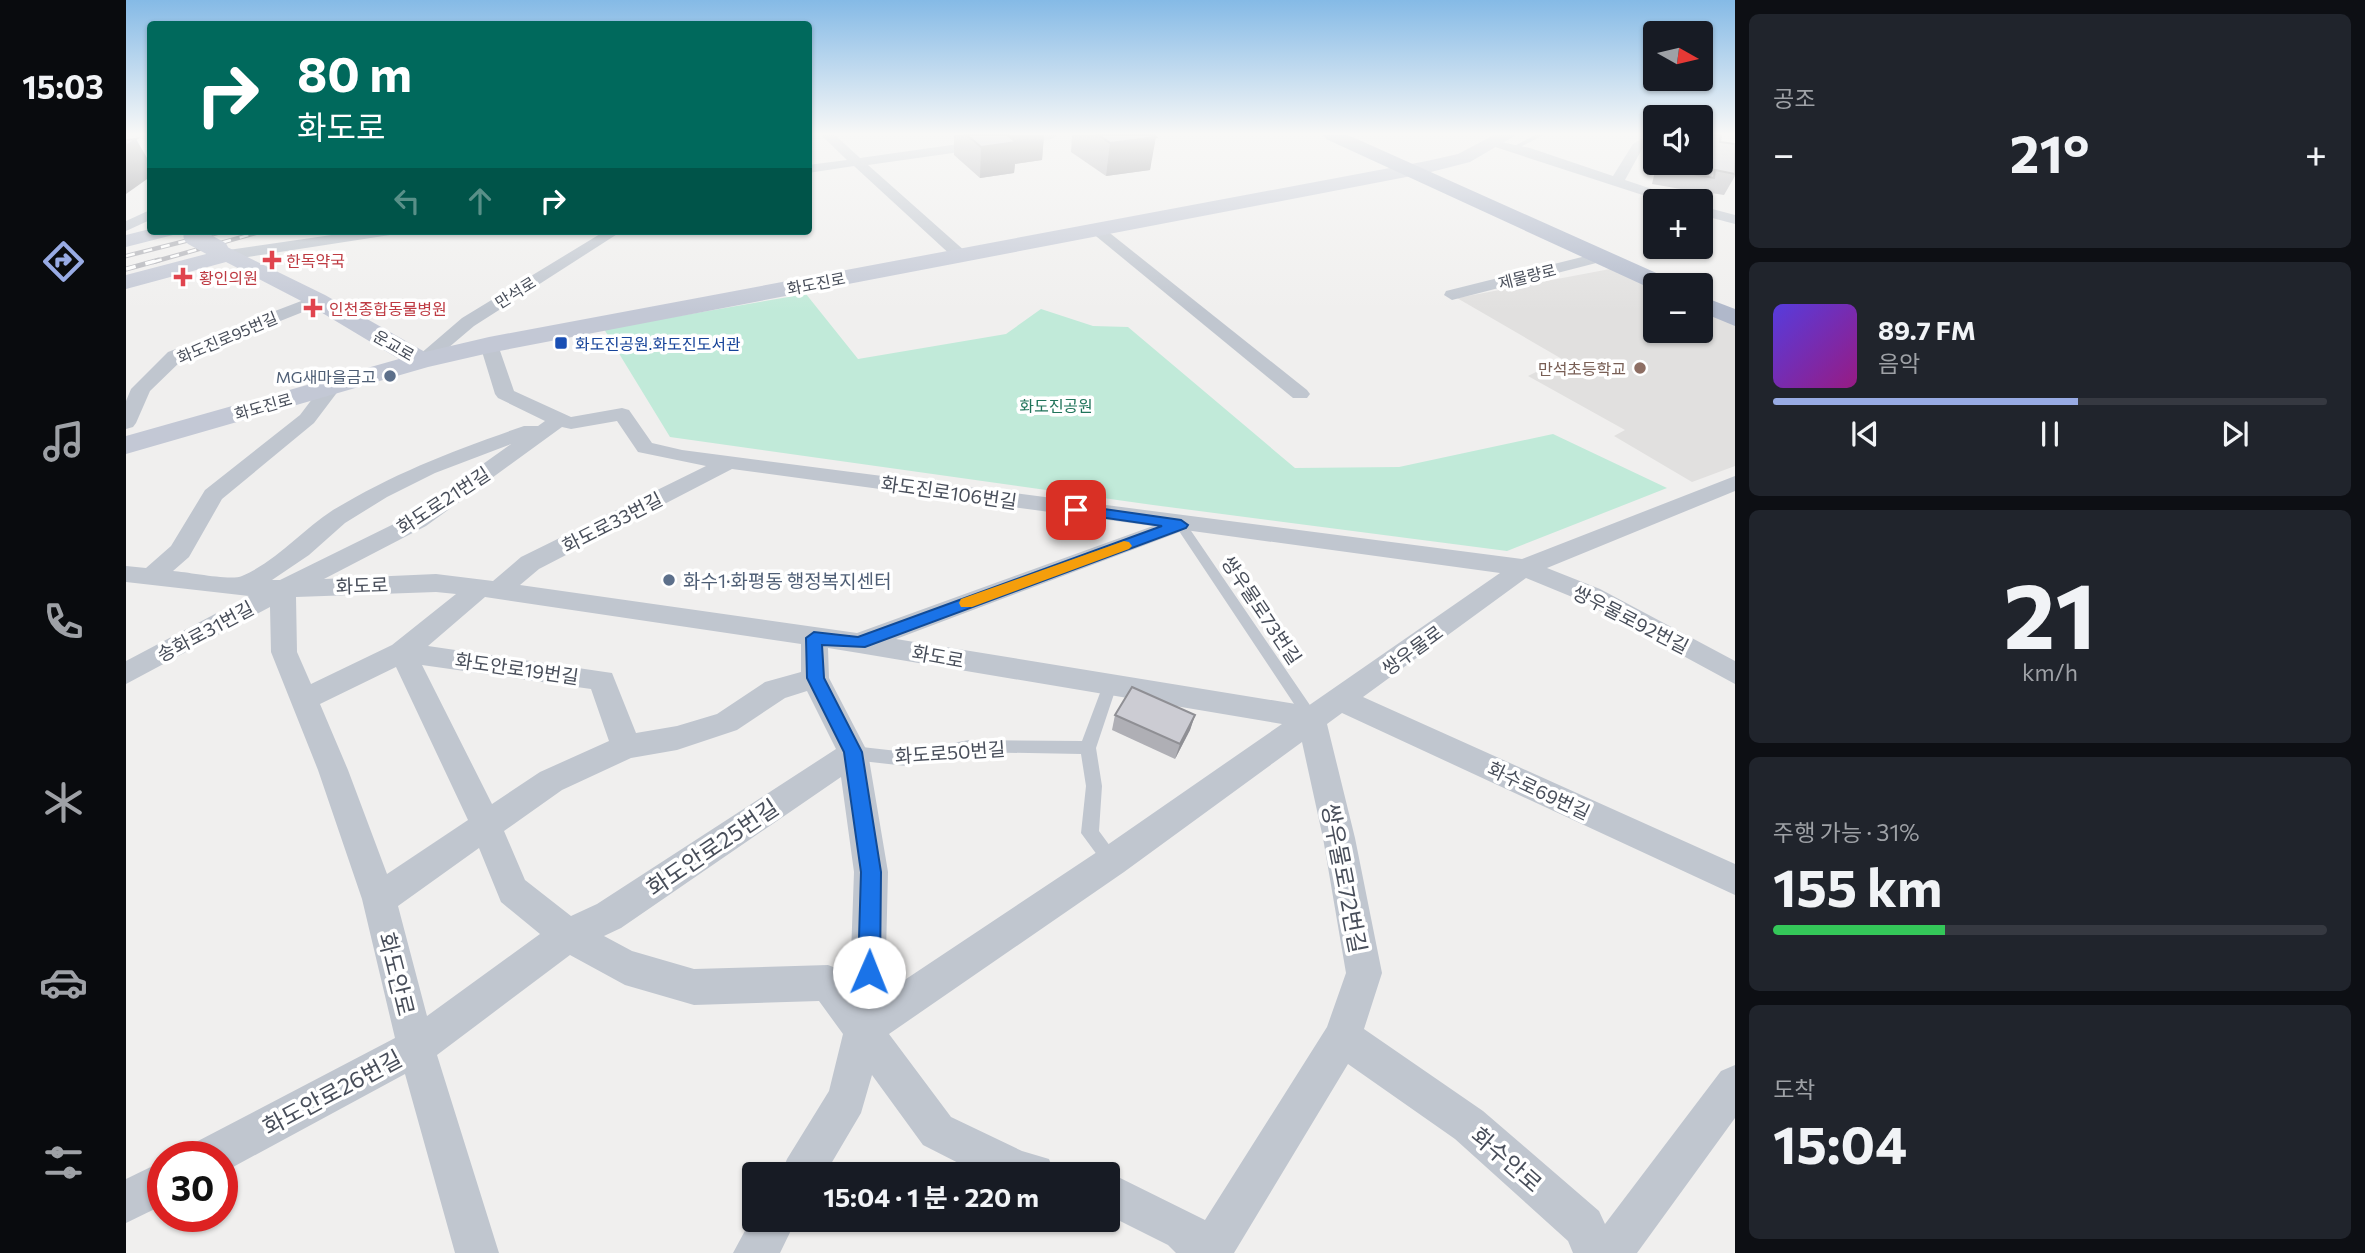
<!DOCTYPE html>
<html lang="ko">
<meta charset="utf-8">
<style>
:root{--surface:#171b24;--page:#20242c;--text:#f1f3f6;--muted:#9ea1a6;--line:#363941;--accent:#98abe4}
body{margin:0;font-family:Commissioner,"Noto Sans KR",sans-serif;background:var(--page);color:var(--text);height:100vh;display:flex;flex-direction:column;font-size:26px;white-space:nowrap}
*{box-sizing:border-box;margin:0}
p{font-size:23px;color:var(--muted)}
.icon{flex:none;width:38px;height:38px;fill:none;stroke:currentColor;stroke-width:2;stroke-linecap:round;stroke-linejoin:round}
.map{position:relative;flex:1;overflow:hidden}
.drawer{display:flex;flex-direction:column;gap:14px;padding:14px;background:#0d0f14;width:630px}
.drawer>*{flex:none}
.top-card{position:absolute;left:21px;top:21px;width:665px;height:214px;border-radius:7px;box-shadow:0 2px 5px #0004;background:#00695c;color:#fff;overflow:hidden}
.needle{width:46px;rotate:98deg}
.fabs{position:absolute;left:1517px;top:21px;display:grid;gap:14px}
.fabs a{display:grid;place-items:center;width:70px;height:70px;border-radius:7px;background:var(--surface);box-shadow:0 2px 5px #0004;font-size:35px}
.speed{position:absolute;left:21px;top:1141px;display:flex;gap:14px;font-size:35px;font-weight:700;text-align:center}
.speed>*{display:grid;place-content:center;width:91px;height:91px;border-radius:50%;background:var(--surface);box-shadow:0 2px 5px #0004;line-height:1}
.speed .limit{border:10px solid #d22;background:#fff;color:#111}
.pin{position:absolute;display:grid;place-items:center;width:60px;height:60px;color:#fff;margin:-30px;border-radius:14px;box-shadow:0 4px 10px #0006}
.me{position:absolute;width:77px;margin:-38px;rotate:1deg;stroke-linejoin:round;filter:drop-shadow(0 0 5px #0008)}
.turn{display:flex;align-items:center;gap:24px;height:147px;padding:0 35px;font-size:32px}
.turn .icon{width:91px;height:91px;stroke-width:2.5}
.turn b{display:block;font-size:49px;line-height:60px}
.lanes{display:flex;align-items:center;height:66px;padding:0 35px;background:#0003;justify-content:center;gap:35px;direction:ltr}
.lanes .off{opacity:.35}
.big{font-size:52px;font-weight:700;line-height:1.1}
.drawer .tile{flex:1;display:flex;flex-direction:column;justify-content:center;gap:10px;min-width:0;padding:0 24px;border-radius:10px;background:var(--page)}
.drawer .dial{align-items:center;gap:0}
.dial b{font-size:91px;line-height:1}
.song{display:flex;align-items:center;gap:21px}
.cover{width:84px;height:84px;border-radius:10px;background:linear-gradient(135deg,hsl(250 70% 55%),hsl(310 70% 35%))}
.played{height:7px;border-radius:4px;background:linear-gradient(90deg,var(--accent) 55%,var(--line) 55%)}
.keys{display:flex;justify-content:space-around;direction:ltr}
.heat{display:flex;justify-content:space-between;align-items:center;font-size:38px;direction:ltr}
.charge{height:10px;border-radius:5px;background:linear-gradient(90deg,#34c759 31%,var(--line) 0)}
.trip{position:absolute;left:616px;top:1162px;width:378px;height:70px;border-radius:7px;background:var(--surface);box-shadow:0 2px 5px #0004;font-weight:700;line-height:70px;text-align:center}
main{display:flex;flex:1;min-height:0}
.menu{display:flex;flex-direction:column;width:126px;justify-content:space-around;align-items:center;background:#090b0e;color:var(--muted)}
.menu .icon{width:49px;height:49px}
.menu .active{color:var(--accent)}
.menu b{font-size:32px;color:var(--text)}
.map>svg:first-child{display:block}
.education{fill:#e1e0df}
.green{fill:#c1ead9}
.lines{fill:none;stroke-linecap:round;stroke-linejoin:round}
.lane{fill:#c0c6cf;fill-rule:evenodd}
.street{fill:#c0c6cf;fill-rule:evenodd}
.secondary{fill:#c3c8d5;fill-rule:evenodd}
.primary{fill:#b0b8ca;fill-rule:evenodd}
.rail-far1-casing{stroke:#b1b2b8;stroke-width:4.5}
.rail-casing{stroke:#b1b2b8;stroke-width:5}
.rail-far1{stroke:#fff;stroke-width:2.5;stroke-dasharray:9;stroke-linecap:butt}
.rail{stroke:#fff;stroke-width:3.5;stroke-dasharray:10;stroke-linecap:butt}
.secondary-bridge{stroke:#c3c8d5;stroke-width:19}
.wall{fill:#afafb5}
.shaded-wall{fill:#8f8f94}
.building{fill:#ccccd3;stroke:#8f8f94;stroke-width:2}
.route{fill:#1a73e8;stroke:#114b97;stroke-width:2}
.slow{fill:#f59e0b}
.health-dot{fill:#e0444e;stroke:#fff;stroke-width:2.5}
.transit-dot{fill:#1a4fb4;stroke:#fff;stroke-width:2.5}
.education-dot{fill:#8d6e63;stroke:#fff;stroke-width:2.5}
.service-dot{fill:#5c6f8a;stroke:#fff;stroke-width:2.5}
.labels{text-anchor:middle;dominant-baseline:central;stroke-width:7;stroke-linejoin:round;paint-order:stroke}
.far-health-label{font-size:16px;fill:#be3a42;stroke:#fff;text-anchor:start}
.far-street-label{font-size:16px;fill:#484e5a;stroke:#fff}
.far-transit-label{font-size:16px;fill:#164399;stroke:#fff;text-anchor:start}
.far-education-label{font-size:16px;fill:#785e54;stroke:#fff;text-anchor:end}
.far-service-label{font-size:16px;fill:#4e5e75;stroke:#fff;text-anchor:end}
.far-park-label{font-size:16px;fill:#20745a;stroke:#fff}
.street-label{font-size:19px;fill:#484e5a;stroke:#fff}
.service-label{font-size:19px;fill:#4e5e75;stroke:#fff;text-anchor:start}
.near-street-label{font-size:23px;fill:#484e5a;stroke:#fff}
</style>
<main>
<nav class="menu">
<b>15:03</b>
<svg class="icon active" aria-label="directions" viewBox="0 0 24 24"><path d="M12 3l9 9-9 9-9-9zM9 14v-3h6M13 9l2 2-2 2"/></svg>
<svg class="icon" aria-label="music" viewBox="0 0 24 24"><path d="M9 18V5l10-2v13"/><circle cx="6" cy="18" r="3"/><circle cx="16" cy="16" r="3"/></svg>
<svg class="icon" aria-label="phone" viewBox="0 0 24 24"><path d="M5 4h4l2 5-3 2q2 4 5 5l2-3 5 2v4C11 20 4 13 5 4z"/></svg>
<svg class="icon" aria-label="climate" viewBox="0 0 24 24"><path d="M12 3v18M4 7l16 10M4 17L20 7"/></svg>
<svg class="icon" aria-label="car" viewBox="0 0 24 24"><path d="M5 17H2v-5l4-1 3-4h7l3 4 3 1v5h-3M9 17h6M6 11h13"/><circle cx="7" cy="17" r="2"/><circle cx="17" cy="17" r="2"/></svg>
<svg class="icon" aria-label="filters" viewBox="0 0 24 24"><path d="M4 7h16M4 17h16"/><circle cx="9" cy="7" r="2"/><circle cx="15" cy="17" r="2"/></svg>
</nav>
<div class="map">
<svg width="1609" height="1253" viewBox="0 0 1609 1253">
<rect width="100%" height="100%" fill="#f0efee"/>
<polygon class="education" points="1484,269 1529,289 1530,331 1575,331 1575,310 1609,325 1609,466 1566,482 1488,436 1499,430 1402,376 1436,359 1331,298"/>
<polygon class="green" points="680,294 732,359 880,334 915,309 967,326 1002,327 1169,468 1273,467 1427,434 1541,488 1381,551 1027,505 544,437 478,329"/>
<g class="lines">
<g class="lane">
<polygon points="1409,135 1418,135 1388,150 1383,149"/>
<polygon points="1055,521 1059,522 1190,714 1193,718 1190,722 1185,724 1180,722 1049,525"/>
<polygon points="984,679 989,681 991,685 970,748 976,786 973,831 995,861 992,867 986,869 980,867 955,833 960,786 955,754 843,752 780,766 727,760 721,758 719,753 721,748 727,746 780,752 843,740 956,741 977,685 979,681"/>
</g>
<g class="street">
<polygon points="695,135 709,135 734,158 896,135 931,135 925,139 742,165 840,252 842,255 834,260 828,258 728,166 682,173 682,165 721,160"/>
<polygon points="1522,135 1530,135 1530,141 1516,149 1499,180 1553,198 1555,201 1535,201 1360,144 1366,140 1404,148 1487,176 1507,144"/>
<polygon points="1575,206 1609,215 1609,224 1575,215"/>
<polygon points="24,210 24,220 0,231 0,221"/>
<polygon points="970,225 975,226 1181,390 1184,394 1181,398 1167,398 965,232 963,229 965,226"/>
<polygon points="233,231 271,231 264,235 102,260 94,255 102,250"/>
<polygon points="479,231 496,231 348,326 302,365 295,367 286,361 336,318"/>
<polygon points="1476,252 1484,257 1482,260 1326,300 1318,295 1320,291"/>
<polygon points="191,295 199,300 197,304 56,360 24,391 10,423 7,427 0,429 0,401 5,389 42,352"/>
<path d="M363,340l9,5 16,46 57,26 51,-9 7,2 23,33 30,7 840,109 213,-83v15l-188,77 53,21 135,72v23l-153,-83 -56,-23 -163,119 372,167v31l-393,-182 -15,11 28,114 27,135 -18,56 119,82 116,100 6,13 116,-153 14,-6v53l-98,135h-64l-5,-12 -113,-102 -107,-75 -114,189h-58l-8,-8 -60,-30v-41h-6l6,-2 97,48 122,-193 19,-54 -23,-135 -21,-96 -178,130 -235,162 62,83 71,34 27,8 6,15h-75l-57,-29 -51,-70 -11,38 -36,61h-44l6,-15 42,-68 14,-57 -24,-33 -125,4 -69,-20 -55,-30 -133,100 62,198h-44l-50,-179 -183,99v-16h-32l6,-15 199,-104 -33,-139 -44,-129 -47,-118 -1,-45 -144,77v-23l123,-65 -123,-14v-16l20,2 25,-22 34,-56 95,-75 25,-33 7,-2 10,6 -28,37 -92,76 -33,58 -16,14c15,1 58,10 69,5 35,-15 60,-46 91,-66 63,-38 122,-60 191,-84h14l7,-5 -47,-23 -3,-4 -15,-49zM491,421l21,31 68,14 -185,91 -28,24 -57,-7 -112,5 102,-53 136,-99 9,2zM385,444l-101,72 -130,64h-8l37,-25 36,-32 42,-26 48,-24zM606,469l421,57 -296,107 -337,-48 19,-16zM1059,530l315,43 -192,133 -412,-67zM310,592l20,2 -64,51 -81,39 -14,-32 -1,-55zM359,597l316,47v28l-36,10 -48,32 -40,12 -41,7 -24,-60 -184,-27zM702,648l31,5 423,71 -182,126 -215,143 3,-121 -20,-119 -39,-75zM296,665l169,24 18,52 -69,31 -48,32zM270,667l72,153 -81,54 -39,-104 -28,-66zM681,691l29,58 -239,155 -26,12 -46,-36 -21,-49 58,-41 69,-32 46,-8 60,-20 48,-32zM715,777l13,95 -4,110 -9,-12 -13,-5 -134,4 -62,-18 -28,-15 17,-8zM353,848l22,54 39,32 -113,82 -29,-110z"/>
<polygon points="37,1161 37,1205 0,1223 0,1179"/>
<polygon points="628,1214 628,1220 670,1220 654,1253 607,1253"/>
</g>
<g class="secondary">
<polygon points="1368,135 1390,135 1344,162 1301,173 363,353 302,367 0,454 0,436 273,359 183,305 100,262 0,289 0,275 84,253 82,250 85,245 93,243 199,295 299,352 363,337 1301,161 1332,154"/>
<polygon points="24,229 24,231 50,231 47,235 0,247 0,235"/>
</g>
<g class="primary">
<polygon points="1197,135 1222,135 1546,280 1549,285 1530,285 1528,290 1200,139"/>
<polygon points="1575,296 1609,309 1609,326 1575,312"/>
</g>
<defs>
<g id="rail-far1">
<polyline points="0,256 99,231"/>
<polyline points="27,262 137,231"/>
</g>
<polyline id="rail" points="0,269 33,260"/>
</defs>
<use href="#rail-far1" class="rail-far1-casing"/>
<use href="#rail" class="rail-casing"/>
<use href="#rail-far1" class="rail-far1"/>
<use href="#rail" class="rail"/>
<polyline class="secondary-bridge" points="67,236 93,250"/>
</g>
<g class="wall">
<polygon points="828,135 918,135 916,160 889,164 888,173 854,178 828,155"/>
<polygon points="946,135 1028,135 1024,170 980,176 945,152"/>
<polygon points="1594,142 1609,144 1609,176 1598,195 1579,192 1575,199 1554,195 1555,189 1526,184 1531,163 1575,163"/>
<polygon points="989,715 1069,715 1064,730 1049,759 986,730"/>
</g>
<g class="shaded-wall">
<polygon points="880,135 918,135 916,160 889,164 888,173 854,178 855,147"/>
<polygon points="1030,137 1024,170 980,176 984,143"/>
<polygon points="10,139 24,163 24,177 0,194 0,146"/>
<polygon points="1069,715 1064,730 1049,759 1054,744"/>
</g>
<g class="building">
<polygon points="841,135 881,135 890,142 855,147"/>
<polygon points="973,135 1028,135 1030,137 984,143"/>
<polygon points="1575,135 1595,135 1594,142 1609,144 1609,174 1589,170 1588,178 1566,174 1567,168 1537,163 1575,163"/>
<polygon points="10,139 0,146 0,140"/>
<polygon points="1006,687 1069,715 1054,744 989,715"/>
</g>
<linearGradient id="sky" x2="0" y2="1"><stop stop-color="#85bae6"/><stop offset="0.43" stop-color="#f8f8f7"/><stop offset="1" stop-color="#f8f8f7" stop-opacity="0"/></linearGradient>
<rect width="1609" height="311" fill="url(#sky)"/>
<polygon class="route" points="950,505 1055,520 1062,525 1060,528 739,647 696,645 698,678 736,752 755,872 754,972 751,980 743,983 735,980 732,972 735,872 718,752 681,678 680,638 688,632 732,637 1036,526 945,513 945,507"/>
<polygon class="slow" points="998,541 1003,542 1006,546 1003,549 846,607 835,607 833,603 835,599"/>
<g class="health-dot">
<path d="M142.5 249.5h7v7h7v7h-7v7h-7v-7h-7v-7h7z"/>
<path d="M53.5 266.5h7v7h7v7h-7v7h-7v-7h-7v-7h7z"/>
<path d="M183.5 297.5h7v7h7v7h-7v7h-7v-7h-7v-7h7z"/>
</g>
<rect class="transit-dot" x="428" y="336" width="14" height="14" rx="3.5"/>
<circle class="education-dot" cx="1514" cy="368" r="7"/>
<g class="service-dot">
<circle cx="264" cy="376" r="7"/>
<circle cx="543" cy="580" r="7"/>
</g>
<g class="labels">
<g class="far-health-label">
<text x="160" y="260">한독약국</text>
<text x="73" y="277">황인의원</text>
<text x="203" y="308">인천종합동물병원</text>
</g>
<g class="far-street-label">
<text transform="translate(1401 276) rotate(-14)">제물량로</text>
<text transform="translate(690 283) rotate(-11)">화도진로</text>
<text transform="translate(389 292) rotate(-32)">만석로</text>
<text transform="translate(101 337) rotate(-23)">화도진로95번길</text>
<text transform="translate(268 345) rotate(30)">운교로</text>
<text transform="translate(137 406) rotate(-16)">화도진로</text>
</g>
<g class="far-transit-label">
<text x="449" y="343">화도진공원.화도진도서관</text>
</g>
<g class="far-education-label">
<text x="1500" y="368">만석초등학교</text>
</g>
<g class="far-service-label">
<text x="250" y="376">MG새마을금고</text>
</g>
<g class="far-park-label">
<text x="930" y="405">화도진공원</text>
</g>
<g class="street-label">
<text transform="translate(823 492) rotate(8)">화도진로106번길</text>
<text transform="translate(317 500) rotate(-33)">화도로21번길</text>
<text transform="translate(486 522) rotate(-27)">화도로33번길</text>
<text transform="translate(236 585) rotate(-2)">화도로</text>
<text transform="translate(1136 610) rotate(56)">쌍우물로73번길</text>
<text transform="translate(1505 619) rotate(27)">쌍우물로92번길</text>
<text transform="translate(79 631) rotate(-28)">송화로31번길</text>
<text transform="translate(1286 650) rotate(-36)">쌍우물로</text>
<text transform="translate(812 656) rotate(10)">화도로</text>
<text transform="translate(391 668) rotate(8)">화도안로19번길</text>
<text transform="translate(824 752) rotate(-4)">화도로50번길</text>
<text transform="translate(1413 790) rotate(25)">화수로69번길</text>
</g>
<g class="service-label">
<text x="557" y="580">화수1·화평동 행정복지센터</text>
</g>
<g class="near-street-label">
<text transform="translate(586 847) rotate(-34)">화도안로25번길</text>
<text transform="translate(1219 878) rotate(79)">쌍우물로72번길</text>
<text transform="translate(271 974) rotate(76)">화도안로</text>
<text transform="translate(206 1092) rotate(-28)">화도안로26번길</text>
<text transform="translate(1381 1159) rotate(41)">화수안로</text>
</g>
</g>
</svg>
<div class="fabs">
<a><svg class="needle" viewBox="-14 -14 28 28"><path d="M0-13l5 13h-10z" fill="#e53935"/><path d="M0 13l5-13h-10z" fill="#9ea1a6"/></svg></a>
<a><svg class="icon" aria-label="sound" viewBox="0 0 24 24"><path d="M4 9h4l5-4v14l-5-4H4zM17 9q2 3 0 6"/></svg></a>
<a>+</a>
<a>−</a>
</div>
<div class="speed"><div class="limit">30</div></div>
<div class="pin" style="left:950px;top:510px;background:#d93025"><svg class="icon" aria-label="arrive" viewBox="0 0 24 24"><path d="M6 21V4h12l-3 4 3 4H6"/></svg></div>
<svg class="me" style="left:743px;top:972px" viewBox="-20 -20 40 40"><circle r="19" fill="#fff"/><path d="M0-13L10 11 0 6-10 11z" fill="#1a73e8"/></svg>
<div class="trip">15:04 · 1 분 · 220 m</div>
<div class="top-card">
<div class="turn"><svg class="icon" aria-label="right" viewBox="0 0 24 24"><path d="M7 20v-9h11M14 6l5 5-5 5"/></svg><div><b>80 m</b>화도로</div></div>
<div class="lanes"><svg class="icon off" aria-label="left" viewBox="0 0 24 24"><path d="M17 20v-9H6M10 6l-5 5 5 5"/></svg><svg class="icon off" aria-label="ahead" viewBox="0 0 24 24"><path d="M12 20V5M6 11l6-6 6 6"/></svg><svg class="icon" aria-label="right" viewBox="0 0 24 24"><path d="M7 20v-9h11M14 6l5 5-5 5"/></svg></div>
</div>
</div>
<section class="drawer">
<div class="tile"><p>공조</p>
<div class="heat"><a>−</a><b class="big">21°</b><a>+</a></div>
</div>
<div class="tile">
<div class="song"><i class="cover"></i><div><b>89.7 FM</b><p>음악</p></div></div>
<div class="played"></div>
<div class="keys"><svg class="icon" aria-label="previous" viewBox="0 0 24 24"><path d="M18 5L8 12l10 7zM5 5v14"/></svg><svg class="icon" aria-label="pause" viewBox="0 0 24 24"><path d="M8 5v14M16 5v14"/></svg><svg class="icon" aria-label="next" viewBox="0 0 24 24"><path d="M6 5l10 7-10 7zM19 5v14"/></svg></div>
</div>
<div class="tile dial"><b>21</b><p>km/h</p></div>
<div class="tile"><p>주행 가능 · 31%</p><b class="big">155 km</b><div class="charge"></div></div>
<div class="tile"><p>도착</p><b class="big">15:04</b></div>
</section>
</main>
